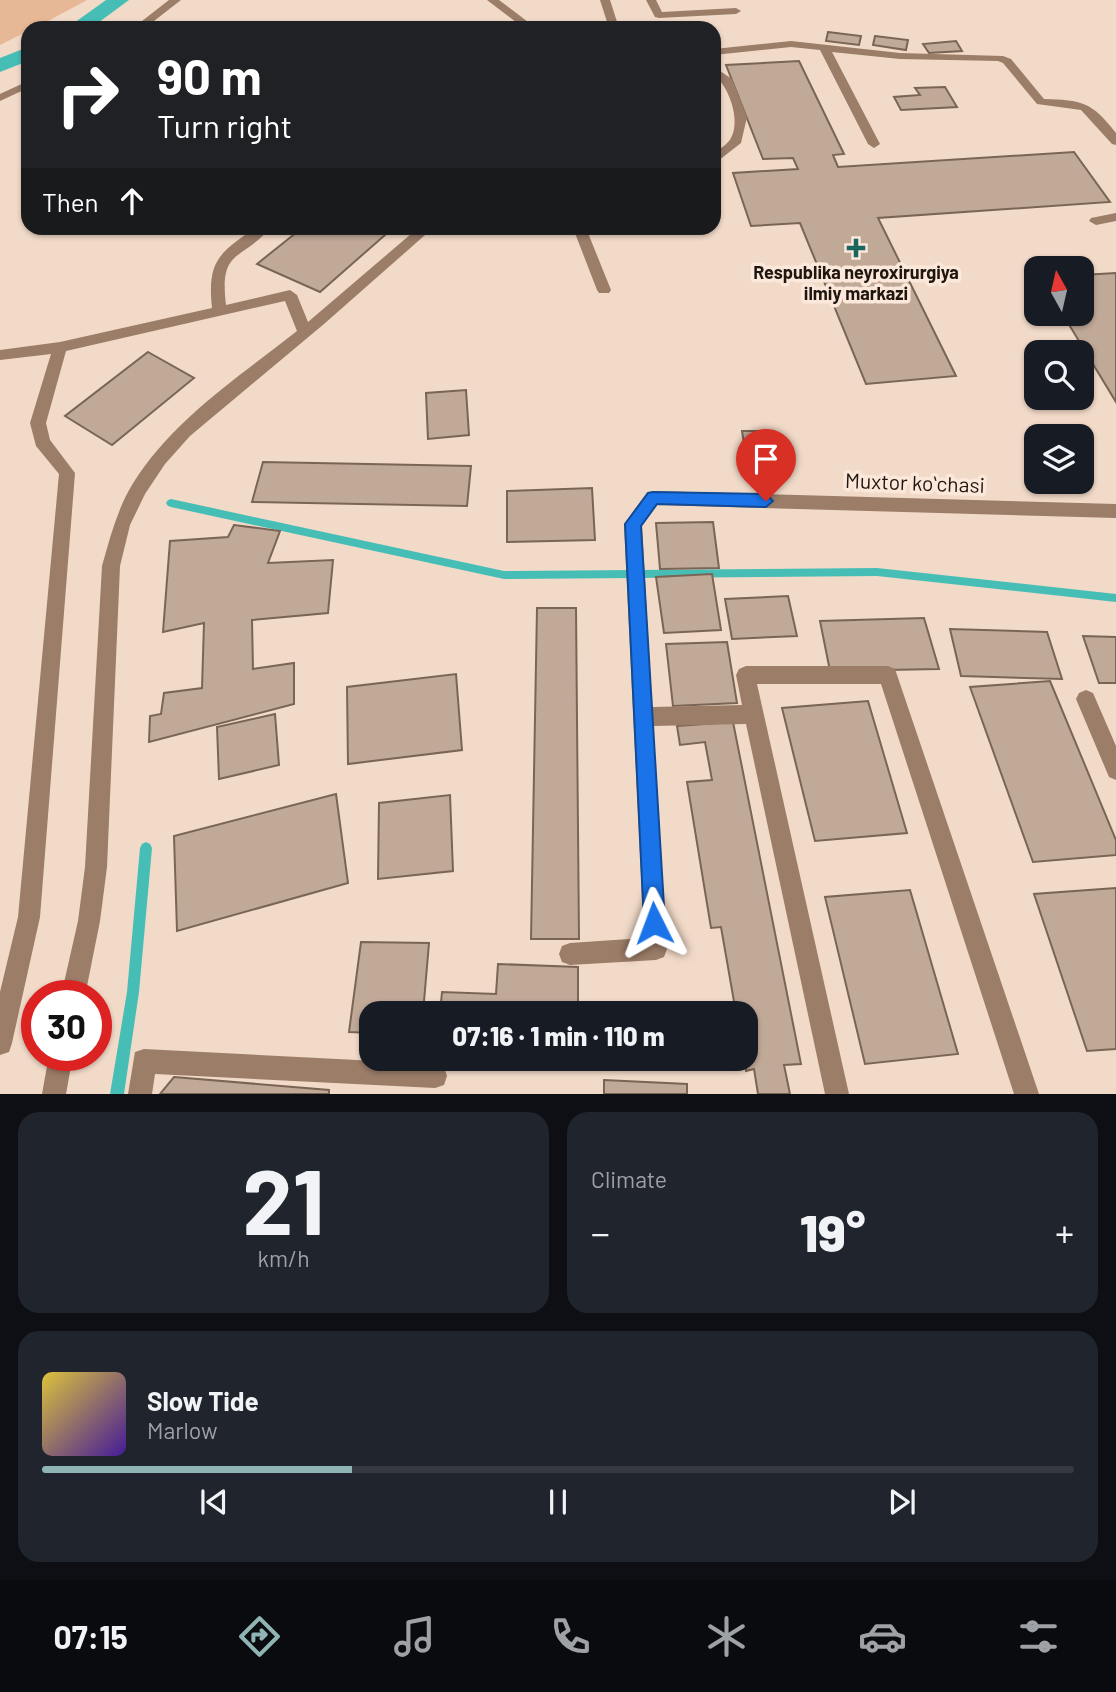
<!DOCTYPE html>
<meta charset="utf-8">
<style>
:root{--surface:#171b24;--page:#20242c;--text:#f1f3f6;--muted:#9ea1a6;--line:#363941;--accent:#90b4b3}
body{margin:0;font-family:Barlow,sans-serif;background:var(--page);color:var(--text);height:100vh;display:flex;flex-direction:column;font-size:26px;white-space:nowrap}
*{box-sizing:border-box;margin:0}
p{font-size:23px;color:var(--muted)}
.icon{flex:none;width:38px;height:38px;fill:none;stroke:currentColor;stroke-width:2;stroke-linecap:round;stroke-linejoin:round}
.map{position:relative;height:1094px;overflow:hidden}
.details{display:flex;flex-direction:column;gap:18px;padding:18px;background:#0d0f14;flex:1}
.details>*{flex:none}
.top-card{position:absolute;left:21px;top:21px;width:700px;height:214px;border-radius:21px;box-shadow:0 2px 5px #0004;background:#202124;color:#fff;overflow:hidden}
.needle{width:46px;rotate:352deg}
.tools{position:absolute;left:1024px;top:256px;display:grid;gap:14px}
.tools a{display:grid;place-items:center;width:70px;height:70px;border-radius:14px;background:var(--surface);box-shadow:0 2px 5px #0004;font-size:35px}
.speed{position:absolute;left:21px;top:980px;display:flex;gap:14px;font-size:35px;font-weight:700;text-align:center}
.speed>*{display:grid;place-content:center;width:91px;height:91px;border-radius:50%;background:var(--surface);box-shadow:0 2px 5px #0004;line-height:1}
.speed .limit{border:10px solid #d22;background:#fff;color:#111}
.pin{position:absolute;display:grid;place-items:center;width:60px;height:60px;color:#fff;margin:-72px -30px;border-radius:50% 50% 50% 0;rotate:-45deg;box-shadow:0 0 7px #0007}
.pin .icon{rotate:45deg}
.me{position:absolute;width:77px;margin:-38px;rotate:357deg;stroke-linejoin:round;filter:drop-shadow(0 0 5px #0008)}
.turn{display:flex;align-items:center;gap:24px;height:147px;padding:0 21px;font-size:32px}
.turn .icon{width:91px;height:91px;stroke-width:2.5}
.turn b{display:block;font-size:49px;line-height:60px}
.then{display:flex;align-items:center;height:66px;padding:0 21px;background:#0003;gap:14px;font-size:26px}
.big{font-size:52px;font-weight:800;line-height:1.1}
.details .tile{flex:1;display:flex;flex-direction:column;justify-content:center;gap:10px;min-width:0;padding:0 24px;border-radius:21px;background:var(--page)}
.details .dial{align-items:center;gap:0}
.dial b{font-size:91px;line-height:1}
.song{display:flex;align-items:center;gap:21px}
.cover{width:84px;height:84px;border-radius:10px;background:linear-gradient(135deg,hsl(50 70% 55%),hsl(260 70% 35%))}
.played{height:7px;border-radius:4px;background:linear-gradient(90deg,var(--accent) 30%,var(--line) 30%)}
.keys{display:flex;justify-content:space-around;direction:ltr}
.heat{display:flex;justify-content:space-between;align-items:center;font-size:38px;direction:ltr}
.details .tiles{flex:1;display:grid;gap:18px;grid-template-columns:1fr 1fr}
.tile:last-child{grid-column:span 2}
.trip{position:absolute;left:359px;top:1001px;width:399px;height:70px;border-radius:21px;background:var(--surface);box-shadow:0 2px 5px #0004;font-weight:800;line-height:70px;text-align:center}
.tab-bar{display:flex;height:112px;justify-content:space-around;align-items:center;background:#090b0e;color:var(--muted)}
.tab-bar .icon{width:49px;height:49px}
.tab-bar .current{color:var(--accent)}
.tab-bar b{font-size:32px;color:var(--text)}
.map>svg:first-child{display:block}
.green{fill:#e7b895}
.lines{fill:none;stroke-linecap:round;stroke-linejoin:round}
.stream{fill:#46beb6;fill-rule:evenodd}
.canal{fill:#46beb6;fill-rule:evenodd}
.building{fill:#c1a998;stroke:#7a6555;stroke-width:2}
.minor{fill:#9b7d68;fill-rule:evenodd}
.route{fill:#1a73e8;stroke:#114b97;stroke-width:2}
.poi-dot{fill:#196661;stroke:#fce8da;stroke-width:2.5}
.labels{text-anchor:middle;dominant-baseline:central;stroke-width:7;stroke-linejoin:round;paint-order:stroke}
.far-poi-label{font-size:18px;font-weight:bold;fill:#1f1610;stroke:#fce8da}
.street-label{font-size:21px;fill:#1f1610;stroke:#fce8da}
</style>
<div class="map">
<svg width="1116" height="1094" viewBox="0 0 1116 1094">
<rect width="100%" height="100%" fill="#f2dac8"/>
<polygon class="green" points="0,0 87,0 35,28 28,28 28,31 0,45"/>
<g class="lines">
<g class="stream">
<polygon points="171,499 504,571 877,568 1116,594 1116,602 877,576 504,579 171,507 168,506 166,503 168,500"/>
<polygon points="146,842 150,844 152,848 139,992 124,1094 110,1094 127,992 140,848 142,844"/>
</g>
<g class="canal">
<polygon points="106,0 129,0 91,28 67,28"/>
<polygon points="28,47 28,61 0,72 0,58"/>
</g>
</g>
<g class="building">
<polygon points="828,32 861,36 859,45 826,41"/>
<polygon points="875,36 908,40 906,50 873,45"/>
<polygon points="956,41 962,51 929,53 923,44"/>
<polygon points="799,61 844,154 833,155 838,167 1074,152 1110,202 878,218 956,376 866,384 800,223 751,226 733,173 798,169 793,158 763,159 726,65"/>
<polygon points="945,87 957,107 901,110 894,97 920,95 915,88"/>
<polygon points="302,228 393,228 320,292 257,264"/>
<polygon points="1116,273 1116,402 1062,313 1082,313 1082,275"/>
<polygon points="148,352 194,378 112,445 65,416"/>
<polygon points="466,390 469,435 428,439 426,393"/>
<polygon points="742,431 774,431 782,475 749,475"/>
<polygon points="263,462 471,466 467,506 252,502"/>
<polygon points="592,488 595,540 507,542 507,491"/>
<polygon points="713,522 719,568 660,569 656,523"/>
<polygon points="234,525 280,531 268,563 333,560 328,613 252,620 253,669 294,663 294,704 149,742 150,716 161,714 164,693 202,688 204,623 163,632 170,541 228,537"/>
<polygon points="712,574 721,630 664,633 656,577"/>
<polygon points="788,596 797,636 732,639 725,599"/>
<polygon points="537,608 576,608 579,939 531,939"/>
<polygon points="924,618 939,669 830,671 820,621"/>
<polygon points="950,629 1047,632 1062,679 961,676"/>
<polygon points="1083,636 1116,637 1116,683 1099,683"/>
<polygon points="727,642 737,703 673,706 666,644"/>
<polygon points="456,674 462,750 348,764 347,687"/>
<polygon points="1050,681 1116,840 1116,855 1033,862 970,687"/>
<polygon points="868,701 907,833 815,841 782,708"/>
<polygon points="275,714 279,765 219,779 217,727"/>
<polygon points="733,722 801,1064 784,1065 790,1094 758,1094 754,1069 746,1071 746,1013 736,1013 721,927 711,928 687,782 712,780 705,742 680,745 677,726"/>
<polygon points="336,794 348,883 177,931 174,836"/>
<polygon points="450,795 453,871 378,879 379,803"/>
<polygon points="1116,888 1116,1049 1087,1051 1034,894"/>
<polygon points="910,890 958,1054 865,1064 825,897"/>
<polygon points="361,942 429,943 423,1013 371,1013 371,1033 349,1032"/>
<polygon points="498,964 578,967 578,1002 609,1004 609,1013 440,1013 442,992 496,994"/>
<polygon points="174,1077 329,1090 329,1094 160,1094"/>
<polygon points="604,1080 687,1084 687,1094 604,1094"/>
</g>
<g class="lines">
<g class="minor">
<polygon points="169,0 181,0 145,28 133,28"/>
<polygon points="487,0 499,0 536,28 524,28"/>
<polygon points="600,0 610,0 619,28 609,28"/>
<polygon points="646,0 656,0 662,12 736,8 741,11 736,14 659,18 655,17"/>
<path d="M791,41l109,12 103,3 8,3 33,40c38,1 48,3 72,34v12l-4,-1 -31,-34 -44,-6 -34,-41 -5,-2 -98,-2 -68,-7 48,92 -6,4 -6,-4 -48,-94 -29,-3 -77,8v-6z"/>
<path d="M714,67l18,12 15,38 -6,26 -27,21v-10c5,-5 14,-10 17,-16 10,-17 -2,-52 -17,-63z"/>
<polygon points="28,81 28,88 0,101 0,94"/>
<polygon points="1116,213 1116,221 1096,225 1089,221 1091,218"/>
<path d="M255,228h15c-29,34 -51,20 -44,77l64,-15 7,5 11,27 110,-94h15l-109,96 -134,112 -25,28 -20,30 -15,31 -10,41 -13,301 -7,54 -15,75h-24l17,-75 7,-54 17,-301c8,-28 15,-56 30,-81 40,-65 107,-108 165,-154l-12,-30 -219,50 -20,72 4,17 25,33 -35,444 -28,126 -3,9 -9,3v-63l18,-75 41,-443 -23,-28 -6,-23 21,-69 -51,6v-10l60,-8 152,-34c-5,-47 7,-55 43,-80z"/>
<polygon points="573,228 586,228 611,290 609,293 599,293 597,290"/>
<polygon points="653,491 1116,504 1116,518 657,505 642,526 652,707 742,705 736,675 739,669 746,666 888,666 895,669 1039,1094 1014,1094 881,684 757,684 849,1094 825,1094 746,724 653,726 667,949 664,957 656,960 570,965 562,962 559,954 562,946 570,943 644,938 624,524 647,493"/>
<polygon points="1086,690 1093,693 1116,746 1116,780 1109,777 1076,699 1079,693"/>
<polygon points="144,1049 435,1064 444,1067 447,1076 444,1085 435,1088 155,1074 152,1094 128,1094 135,1052"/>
<polygon points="49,1055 73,1055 66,1094 42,1094"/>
</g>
</g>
<polygon class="route" points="653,492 766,494 773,501 766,507 657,504 641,526 665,923 662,930 654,933 647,930 644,923 625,524 648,493"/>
<path class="poi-dot" d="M852.5 237.5h7v7h7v7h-7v7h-7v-7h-7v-7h7z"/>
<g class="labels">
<g class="far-poi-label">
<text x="856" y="272">Respublika neyroxirurgiya<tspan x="856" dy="21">ilmiy markazi</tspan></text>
</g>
<g class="street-label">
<text transform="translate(915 482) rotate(2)">Muxtor koʻchasi</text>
</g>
</g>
</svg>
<div class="tools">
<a><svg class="needle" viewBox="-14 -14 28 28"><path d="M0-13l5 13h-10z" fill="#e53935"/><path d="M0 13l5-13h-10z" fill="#9ea1a6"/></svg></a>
<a><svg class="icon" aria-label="search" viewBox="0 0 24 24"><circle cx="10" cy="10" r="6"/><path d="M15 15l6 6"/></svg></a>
<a><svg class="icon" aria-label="layers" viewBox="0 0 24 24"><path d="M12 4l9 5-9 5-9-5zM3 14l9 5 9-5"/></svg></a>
</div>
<div class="speed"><div class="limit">30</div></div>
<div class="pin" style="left:766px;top:501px;background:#d93025"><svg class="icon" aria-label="arrive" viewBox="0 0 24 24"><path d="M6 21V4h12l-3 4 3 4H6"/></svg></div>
<svg class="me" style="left:654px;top:923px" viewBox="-20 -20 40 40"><path d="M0-17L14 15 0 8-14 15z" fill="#1a73e8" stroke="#fff" stroke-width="4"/></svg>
<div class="trip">07:16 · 1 min · 110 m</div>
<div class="top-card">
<div class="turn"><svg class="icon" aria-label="right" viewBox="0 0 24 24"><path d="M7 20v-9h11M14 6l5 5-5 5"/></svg><div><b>90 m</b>Turn right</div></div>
<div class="then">Then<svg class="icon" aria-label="ahead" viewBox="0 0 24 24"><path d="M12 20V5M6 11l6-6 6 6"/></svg></div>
</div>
</div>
<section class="details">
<div class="tiles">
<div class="tile dial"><b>21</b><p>km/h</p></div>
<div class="tile"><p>Climate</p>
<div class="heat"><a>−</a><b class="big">19°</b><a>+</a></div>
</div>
<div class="tile">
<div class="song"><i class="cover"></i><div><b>Slow Tide</b><p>Marlow</p></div></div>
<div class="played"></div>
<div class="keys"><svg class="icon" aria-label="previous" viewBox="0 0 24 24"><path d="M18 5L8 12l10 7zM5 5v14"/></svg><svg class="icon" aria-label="pause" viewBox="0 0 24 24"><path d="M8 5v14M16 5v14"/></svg><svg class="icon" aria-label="next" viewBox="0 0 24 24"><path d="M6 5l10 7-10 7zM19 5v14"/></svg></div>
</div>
</div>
</section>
<nav class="tab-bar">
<b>07:15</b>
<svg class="icon current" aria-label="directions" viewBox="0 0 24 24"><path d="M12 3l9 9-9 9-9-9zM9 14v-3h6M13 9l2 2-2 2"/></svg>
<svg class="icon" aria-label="music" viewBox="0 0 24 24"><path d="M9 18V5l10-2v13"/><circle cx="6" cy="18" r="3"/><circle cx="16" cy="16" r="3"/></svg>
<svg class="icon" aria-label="phone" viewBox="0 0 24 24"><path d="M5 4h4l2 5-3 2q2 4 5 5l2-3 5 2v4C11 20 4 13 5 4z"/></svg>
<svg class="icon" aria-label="climate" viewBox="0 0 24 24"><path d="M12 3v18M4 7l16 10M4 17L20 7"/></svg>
<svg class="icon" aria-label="car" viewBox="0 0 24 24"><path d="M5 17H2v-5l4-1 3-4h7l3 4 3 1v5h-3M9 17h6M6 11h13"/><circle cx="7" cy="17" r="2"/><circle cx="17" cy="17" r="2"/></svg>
<svg class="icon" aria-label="filters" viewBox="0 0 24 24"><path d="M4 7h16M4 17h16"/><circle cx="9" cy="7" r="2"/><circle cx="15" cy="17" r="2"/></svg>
</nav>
